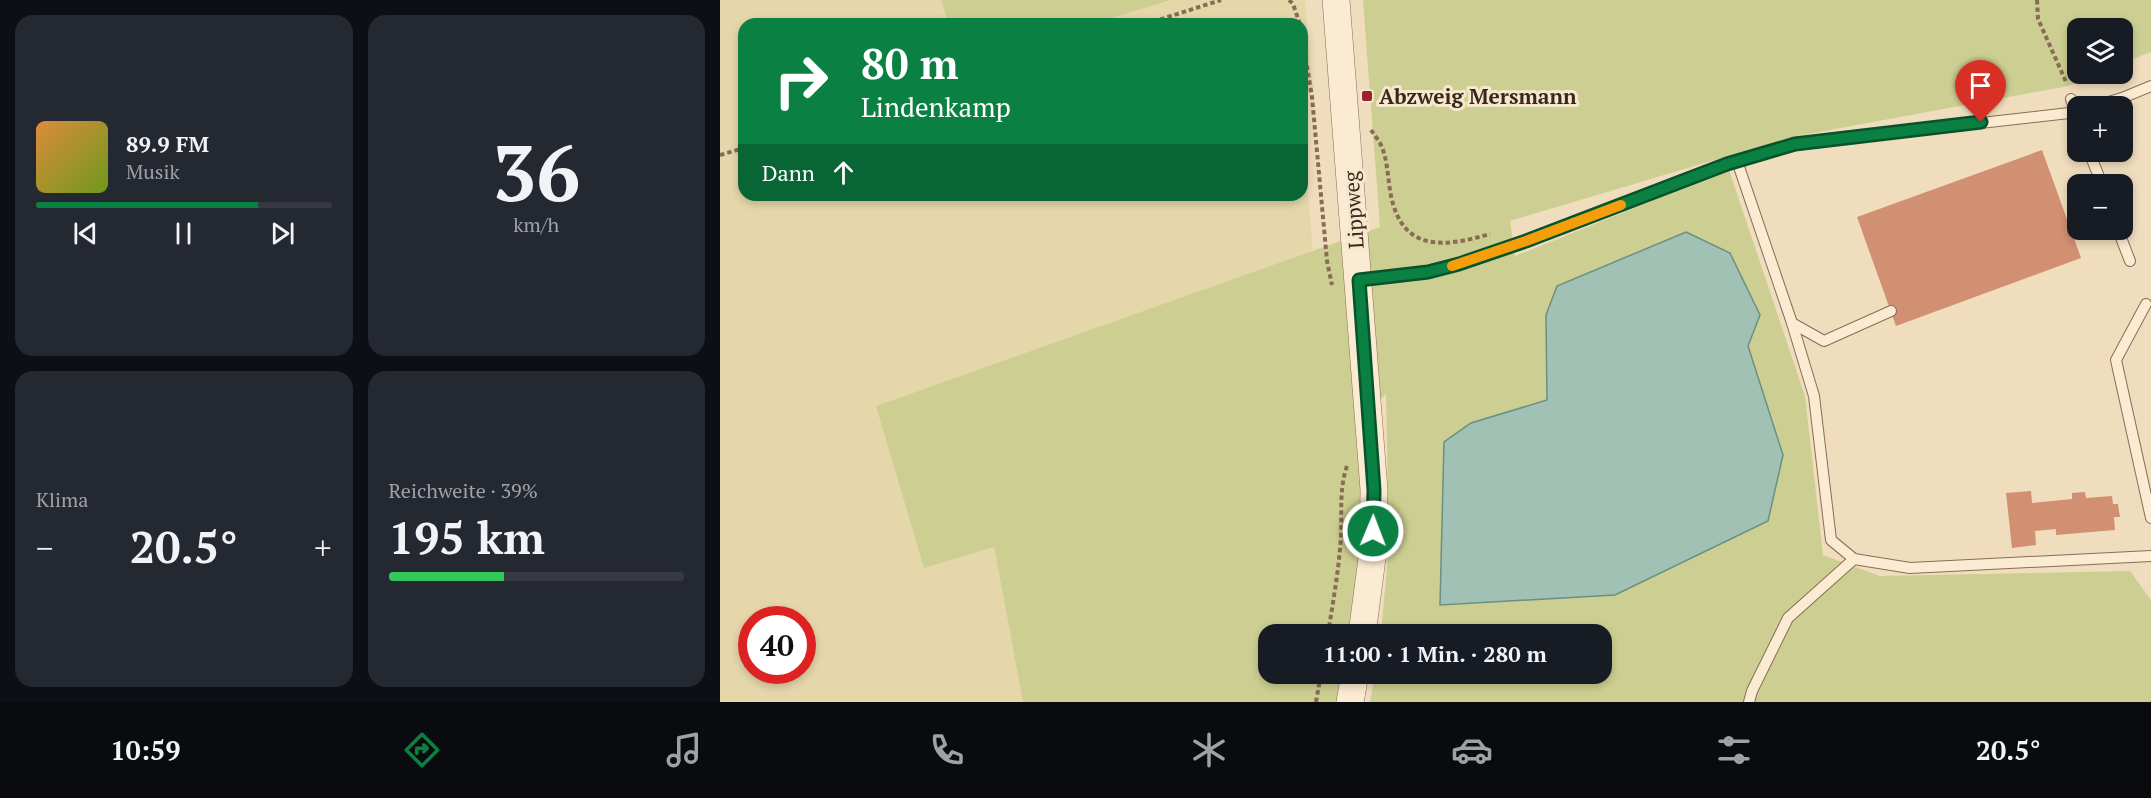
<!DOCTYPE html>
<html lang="de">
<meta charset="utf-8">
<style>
:root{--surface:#171b24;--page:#242831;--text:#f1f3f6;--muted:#9ea1a6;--line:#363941;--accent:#0b8043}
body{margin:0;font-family:"PT Serif",serif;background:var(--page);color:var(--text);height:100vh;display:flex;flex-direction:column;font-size:22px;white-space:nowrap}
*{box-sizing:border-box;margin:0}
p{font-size:20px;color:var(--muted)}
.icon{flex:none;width:33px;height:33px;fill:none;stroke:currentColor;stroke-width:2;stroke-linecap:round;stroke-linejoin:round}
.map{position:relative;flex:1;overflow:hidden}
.panel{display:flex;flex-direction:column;gap:15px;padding:15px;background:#0d0f14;width:720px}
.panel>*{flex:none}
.guide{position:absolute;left:18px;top:18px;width:570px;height:183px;border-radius:18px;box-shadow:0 3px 9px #0003;background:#0b8043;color:#fff;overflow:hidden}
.buttons{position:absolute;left:1347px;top:18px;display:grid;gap:12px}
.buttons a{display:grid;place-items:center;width:66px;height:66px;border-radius:12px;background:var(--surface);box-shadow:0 3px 9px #0003;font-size:30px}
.speed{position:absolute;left:18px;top:606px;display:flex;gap:12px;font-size:30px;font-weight:700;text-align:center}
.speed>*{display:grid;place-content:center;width:78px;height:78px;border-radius:50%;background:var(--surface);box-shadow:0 3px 9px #0003;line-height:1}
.speed .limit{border:9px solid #d22;background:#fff;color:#111}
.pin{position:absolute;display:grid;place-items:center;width:51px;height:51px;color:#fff;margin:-62px -26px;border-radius:50% 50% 50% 0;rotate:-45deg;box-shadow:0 0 6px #0007}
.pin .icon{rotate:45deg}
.me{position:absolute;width:66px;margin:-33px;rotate:1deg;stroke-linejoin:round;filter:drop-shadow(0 0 4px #0008)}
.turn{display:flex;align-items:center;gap:21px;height:126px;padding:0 24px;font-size:27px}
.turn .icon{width:78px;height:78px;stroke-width:2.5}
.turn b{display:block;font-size:42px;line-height:51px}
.then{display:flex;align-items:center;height:57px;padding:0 24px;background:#0003;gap:12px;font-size:22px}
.big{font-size:45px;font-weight:700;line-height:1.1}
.panel .widget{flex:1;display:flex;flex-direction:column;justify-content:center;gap:9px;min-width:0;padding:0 21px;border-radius:18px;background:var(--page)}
.panel .dial{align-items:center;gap:0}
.dial b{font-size:78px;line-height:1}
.song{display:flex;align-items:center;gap:18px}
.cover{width:72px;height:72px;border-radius:9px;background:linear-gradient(135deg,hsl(30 70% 55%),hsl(80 70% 35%))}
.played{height:6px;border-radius:3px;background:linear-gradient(90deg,var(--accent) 75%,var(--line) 75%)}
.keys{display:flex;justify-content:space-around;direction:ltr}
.heat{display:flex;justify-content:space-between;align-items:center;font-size:33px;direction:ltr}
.charge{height:9px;border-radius:4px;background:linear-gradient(90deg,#34c759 39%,var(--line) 0)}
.panel .tiles{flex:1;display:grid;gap:15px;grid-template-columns:repeat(2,1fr)}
.trip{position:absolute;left:538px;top:624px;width:354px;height:60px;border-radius:18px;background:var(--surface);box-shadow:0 3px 9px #0003;font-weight:700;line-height:60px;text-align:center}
.menu{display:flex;height:96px;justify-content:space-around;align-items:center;background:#090b0e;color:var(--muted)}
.menu .icon{width:42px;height:42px}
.menu .active{color:var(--accent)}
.menu b{font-size:27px;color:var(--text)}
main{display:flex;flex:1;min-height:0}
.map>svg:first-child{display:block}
.farmland{fill:#e6d7ab;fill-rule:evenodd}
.green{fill:#cdcf92;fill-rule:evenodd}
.water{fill:#a2c1b5;stroke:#699082;stroke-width:1.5}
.building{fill:#d19072}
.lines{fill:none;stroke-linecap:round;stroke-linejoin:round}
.service-casing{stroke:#896c56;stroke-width:12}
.tertiary-casing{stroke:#896c56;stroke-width:28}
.path{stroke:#896c56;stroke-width:4;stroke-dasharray:4.5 3;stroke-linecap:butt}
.service{stroke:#fbebd2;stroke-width:10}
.tertiary{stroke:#fbebd2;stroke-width:27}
.route-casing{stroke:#07532c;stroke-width:15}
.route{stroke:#0b8043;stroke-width:10}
.slow{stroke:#f59e0b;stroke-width:10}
.poi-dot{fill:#9c222f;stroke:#f7e7ce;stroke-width:2}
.labels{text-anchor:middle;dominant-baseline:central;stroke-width:6;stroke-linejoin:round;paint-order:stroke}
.poi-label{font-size:21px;font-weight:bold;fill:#38271b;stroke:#f7e7ce;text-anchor:start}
.street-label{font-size:21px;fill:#38271b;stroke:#f7e7ce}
</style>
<main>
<section class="panel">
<div class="tiles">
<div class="widget">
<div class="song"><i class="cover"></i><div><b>89.9 FM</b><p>Musik</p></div></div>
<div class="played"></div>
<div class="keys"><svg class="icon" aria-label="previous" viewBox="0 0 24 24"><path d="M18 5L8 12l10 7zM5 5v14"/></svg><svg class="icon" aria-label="pause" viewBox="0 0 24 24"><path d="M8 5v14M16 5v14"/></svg><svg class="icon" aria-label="next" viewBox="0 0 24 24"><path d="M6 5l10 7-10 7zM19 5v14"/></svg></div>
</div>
<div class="widget dial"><b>36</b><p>km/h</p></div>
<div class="widget"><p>Klima</p>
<div class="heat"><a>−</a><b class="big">20.5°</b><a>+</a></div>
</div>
<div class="widget"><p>Reichweite · 39%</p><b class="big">195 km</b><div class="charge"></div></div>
</div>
</section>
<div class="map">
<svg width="1431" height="702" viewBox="0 0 1431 702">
<rect width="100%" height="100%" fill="#f0ddbe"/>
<g class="farmland">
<path d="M0,0h221l8,24h-205v171h558v-66l11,122 -437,155 118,141 29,155h-303zM32,620h50v50h-50z"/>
<polygon points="451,0 585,0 593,88 582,103 582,24 372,24"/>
</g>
<g class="green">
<polygon points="221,0 451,0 372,24 229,24"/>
<path d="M643,0h788v52l-28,11 -1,-35h-44v46h20l-30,12 -276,51 -282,84 5,35 214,-86 76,226 18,159 57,21 250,-5 21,29v102h-781l5,-28h227v-40h-221l8,-89 -3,-151 -25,28 -1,139 -9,73h-82v40h75l-5,28h-316l-29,-155 -70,21 -48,-162 504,-179zM826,315h214l-12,30 35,110 -312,-32 76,-23z"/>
</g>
<polygon class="water" points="966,232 1010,253 1040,315 1028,346 1063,455 1048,521 895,595 720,605 724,442 751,423 827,400 826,315 837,286"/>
<g class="building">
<polygon points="1322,150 1361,258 1176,326 1137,217"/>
<polygon points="1311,491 1312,503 1352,499 1352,493 1365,492 1366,498 1392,496 1393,504 1398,504 1400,517 1394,517 1395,530 1336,535 1336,529 1315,531 1316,545 1292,548 1286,493"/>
</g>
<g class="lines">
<defs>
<g id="service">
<polyline points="1351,99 1358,120"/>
<polyline points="1375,106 1402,98 1431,86"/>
<polyline points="1369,152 1382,184"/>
<polyline points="1017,161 1072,323 1094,396 1111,540 1134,559 1190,568 1431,556"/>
<polyline points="1398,230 1410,261"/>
<polyline points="639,280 708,272 739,264 806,241 1007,164 1075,144 1358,112"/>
<polyline points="1426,304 1396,360 1431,518"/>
<polyline points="1072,323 1104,341 1171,311"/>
<polyline points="1029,702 1032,691 1068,618 1134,559"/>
</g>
<g id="tertiary">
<polyline points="616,0 654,490 653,551 642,634"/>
<polyline points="630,702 635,674"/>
</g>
</defs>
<use href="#service" class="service-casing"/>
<use href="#tertiary" class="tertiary-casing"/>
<g class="path">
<polyline points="569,0 573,4 580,24"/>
<polyline points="1317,0 1318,19 1347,84"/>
<polyline points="426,24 501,0"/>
<polyline points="582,36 592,97 607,261 612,285"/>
<path d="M651,130c4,6 10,13 12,20 5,15 5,31 8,46 12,57 54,51 99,38"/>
<polyline points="0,155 24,148"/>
<path d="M608,634c5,-32 11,-65 13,-98 1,-24 -2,-47 6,-70"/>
<polyline points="596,702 601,674"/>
</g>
<use href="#service" class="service"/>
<use href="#tertiary" class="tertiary"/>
</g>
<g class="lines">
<defs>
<polyline id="route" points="653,531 654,490 639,280 708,272 739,264 806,241 1007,164 1075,144 1261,122"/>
</defs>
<use href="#route" class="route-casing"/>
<use href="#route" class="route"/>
<polyline class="slow" points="732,266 806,241 901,205"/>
</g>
<rect class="poi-dot" x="641" y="90" width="12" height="12" rx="3"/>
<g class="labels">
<g class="poi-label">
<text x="659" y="96">Abzweig Mersmann</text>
</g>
<g class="street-label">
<text transform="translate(633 210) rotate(-94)">Lippweg</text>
</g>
</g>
</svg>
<div class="buttons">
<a><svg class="icon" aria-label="layers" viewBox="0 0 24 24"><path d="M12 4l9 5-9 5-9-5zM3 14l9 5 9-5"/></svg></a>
<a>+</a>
<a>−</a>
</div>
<div class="speed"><div class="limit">40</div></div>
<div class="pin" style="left:1261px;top:122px;background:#d93025"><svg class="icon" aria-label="arrive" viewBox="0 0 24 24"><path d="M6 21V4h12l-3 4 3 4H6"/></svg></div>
<svg class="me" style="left:653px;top:531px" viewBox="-20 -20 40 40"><circle r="17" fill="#0b8043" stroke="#fff" stroke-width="3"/><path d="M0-11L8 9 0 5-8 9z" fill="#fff"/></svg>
<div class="trip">11:00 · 1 Min. · 280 m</div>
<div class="guide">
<div class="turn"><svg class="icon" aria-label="right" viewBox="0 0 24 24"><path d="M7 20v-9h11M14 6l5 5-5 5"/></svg><div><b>80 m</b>Lindenkamp</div></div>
<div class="then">Dann<svg class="icon" aria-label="ahead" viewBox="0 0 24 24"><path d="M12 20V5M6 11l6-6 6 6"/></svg></div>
</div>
</div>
</main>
<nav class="menu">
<b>10:59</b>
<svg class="icon active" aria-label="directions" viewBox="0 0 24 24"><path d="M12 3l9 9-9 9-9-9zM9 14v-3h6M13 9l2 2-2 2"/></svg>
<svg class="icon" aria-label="music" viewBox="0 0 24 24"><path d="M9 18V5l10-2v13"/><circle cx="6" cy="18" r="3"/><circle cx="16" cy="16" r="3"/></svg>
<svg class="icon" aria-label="phone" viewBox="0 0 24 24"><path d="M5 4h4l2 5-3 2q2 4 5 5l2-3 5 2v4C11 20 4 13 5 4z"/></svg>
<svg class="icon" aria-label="climate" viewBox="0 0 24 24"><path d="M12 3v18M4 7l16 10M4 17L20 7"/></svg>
<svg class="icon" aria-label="car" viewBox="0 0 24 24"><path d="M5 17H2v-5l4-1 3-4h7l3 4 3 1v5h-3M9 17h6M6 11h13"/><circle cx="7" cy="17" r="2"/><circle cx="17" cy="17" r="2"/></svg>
<svg class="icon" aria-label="filters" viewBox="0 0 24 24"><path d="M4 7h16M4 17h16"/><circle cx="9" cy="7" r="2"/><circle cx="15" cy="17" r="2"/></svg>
<b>20.5°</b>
</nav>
